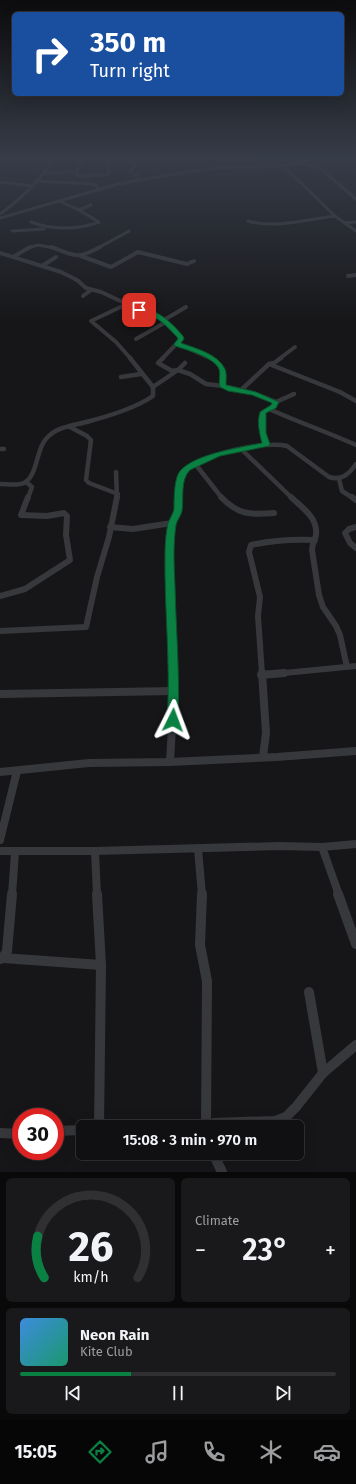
<!DOCTYPE html>
<meta charset="utf-8">
<style>
:root{--surface:#101012;--page:#19191b;--text:#f1f3f6;--muted:#9c9d9f;--line:#303032;--accent:#0b8043}
body{margin:0;font-family:"Fira Sans",sans-serif;background:var(--page);color:var(--text);height:100vh;display:flex;flex-direction:column;font-size:15px;white-space:nowrap}
*{box-sizing:border-box;margin:0}
p{font-size:13px;color:var(--muted)}
.icon{flex:none;width:22px;height:22px;fill:none;stroke:currentColor;stroke-width:2;stroke-linecap:round;stroke-linejoin:round}
.map{position:relative;height:1172px;overflow:hidden}
.details{display:flex;flex-direction:column;gap:6px;padding:6px;background:#09090a;flex:1}
.details>*{flex:none}
.banner{position:absolute;left:12px;top:12px;width:332px;height:84px;border-radius:6px;box-shadow:0 4px 16px #0002,0 0 0 1px var(--line);background:#1a4fa0;color:#fff;overflow:hidden}
.speed{position:absolute;left:12px;top:1108px;display:flex;gap:8px;font-size:20px;font-weight:700;text-align:center}
.speed>*{display:grid;place-content:center;width:52px;height:52px;border-radius:50%;background:var(--surface);box-shadow:0 4px 16px #0002,0 0 0 1px var(--line);line-height:1}
.speed .limit{border:6px solid #d22;background:#fff;color:#111}
.pin{position:absolute;display:grid;place-items:center;width:34px;height:34px;color:#fff;margin:-17px;border-radius:8px;box-shadow:0 2px 6px #0006}
.me{position:absolute;width:44px;margin:-22px;rotate:3deg;stroke-linejoin:round;filter:drop-shadow(0 0 3px #0008)}
.turn{display:flex;align-items:center;gap:14px;height:84px;padding:0 12px;font-size:18px}
.turn .icon{width:52px;height:52px;stroke-width:2.5}
.turn b{display:block;font-size:28px;line-height:34px}
.big{font-size:30px;font-weight:600;line-height:1.1}
.details .card{flex:1;display:flex;flex-direction:column;justify-content:center;gap:6px;min-width:0;padding:0 14px;border-radius:6px;background:var(--page)}
.details .dial{align-items:center;gap:0}
.dial svg{height:104px;overflow:visible;fill:none;stroke:var(--line);stroke-width:7;stroke-linecap:round;text-anchor:middle}
.dial text{fill:var(--text);stroke:none}
.song{display:flex;align-items:center;gap:12px}
.cover{width:48px;height:48px;border-radius:6px;background:linear-gradient(135deg,hsl(210 70% 55%),hsl(160 70% 35%))}
.played{height:4px;border-radius:2px;background:linear-gradient(90deg,var(--accent) 35%,var(--line) 35%)}
.keys{display:flex;justify-content:space-around;direction:ltr}
.heat{display:flex;justify-content:space-between;align-items:center;font-size:22px;direction:ltr}
.details .tiles{flex:1;display:grid;gap:6px;grid-template-columns:1fr 1fr}
.card:last-child{grid-column:span 2}
.trip{position:absolute;left:76px;top:1120px;width:228px;height:40px;border-radius:6px;background:var(--surface);box-shadow:0 4px 16px #0002,0 0 0 1px var(--line);font-weight:600;line-height:40px;text-align:center}
.dock{display:flex;height:64px;justify-content:space-around;align-items:center;background:#060607;color:var(--muted)}
.dock .icon{width:28px;height:28px}
.dock .current{color:var(--accent)}
.dock b{font-size:18px;color:var(--text)}
.map>svg:first-child{display:block}
.lines{fill:none;stroke-linecap:round;stroke-linejoin:round}
.minor-far5{stroke:#37383c;stroke-width:3}
.minor-far4{stroke:#37383c;stroke-width:4}
.minor-far3{stroke:#37383c;stroke-width:4.5}
.minor-far2{stroke:#37383c;stroke-width:6}
.minor-far1{stroke:#37383c;stroke-width:8}
.minor{stroke:#37383c;stroke-width:10}
.route{fill:#0b8043;stroke:#07532c}
</style>
<div class="map">
<svg width="356" height="1172" viewBox="0 0 356 1172">
<rect width="100%" height="100%" fill="#161618"/>
<g class="lines">
<g class="minor-far5">
<polyline points="300,163 321,169 356,199"/>
<polyline points="281,166 293,175 335,216 356,231"/>
<polyline points="76,172 83,159"/>
<polyline points="44,173 76,172 77,175 80,176 106,175 109,174 108,167 110,159"/>
<polyline points="36,181 93,184 97,186 98,190"/>
<polyline points="139,181 136,175 130,171 141,159"/>
<polyline points="0,182 31,186"/>
<polyline points="79,210 91,205"/>
<path d="M0,214c21,-15 40,-33 53,-55"/>
<polyline points="0,218 118,184 211,168 278,166 294,164 309,159"/>
<path d="M248,221c24,8 62,-2 87,-5"/>
<path d="M31,222c20,8 48,8 68,0l-20,-12 -20,-9"/>
<polyline points="344,223 356,222"/>
<polyline points="12,231 44,229"/>
<polyline points="28,248 38,245 54,248"/>
<polyline points="98,248 129,231"/>
</g>
<g class="minor-far4">
<path d="M51,247c25,9 25,13 49,0"/>
<polyline points="0,253 61,272 77,280 86,288 101,292 127,304"/>
<polyline points="81,256 111,267 138,252 187,264 194,261"/>
<polyline points="13,257 30,247"/>
<polyline points="42,266 56,257"/>
<polyline points="348,276 356,275"/>
<polyline points="83,296 91,290"/>
<path d="M127,304c9,5 20,7 29,11 11,5 18,15 25,24l-19,20"/>
<polyline points="127,304 91,321 116,342 131,359"/>
<polyline points="164,320 186,307"/>
<polyline points="136,339 166,322"/>
<polyline points="178,344 212,359"/>
<polyline points="279,359 295,347"/>
</g>
<g class="minor-far3">
<polyline points="130,358 153,387 178,370 172,371 158,363 163,358"/>
<path d="M211,358c16,11 9,13 12,28"/>
<polyline points="185,363 178,370 190,374 206,384 223,386 253,393 276,402 274,406 263,412 263,428 267,444"/>
<polyline points="269,364 340,392 356,401"/>
<polyline points="121,377 141,374"/>
<polyline points="240,391 269,364 274,363 281,358"/>
<polyline points="276,402 294,394"/>
<path d="M269,409c29,13 58,23 87,36"/>
<polyline points="70,427 87,436 91,440 86,480 89,483 118,494"/>
<polyline points="0,449 4,449"/>
<polyline points="241,449 292,498"/>
<polyline points="196,465 222,498"/>
<polyline points="116,472 117,498"/>
<polyline points="339,479 342,491 353,498"/>
<polyline points="26,482 32,487 28,498"/>
<path d="M0,484c7,0 18,2 24,-1 15,-8 11,-37 26,-48 10,-9 27,-10 40,-14 19,-5 47,-14 63,-25v-9"/>
<path d="M178,498c0,-7 1,-21 6,-27 14,-16 83,-31 103,-25l42,31c13,4 20,-3 27,-13"/>
</g>
<g class="minor-far2">
<path d="M221,497c17,18 30,18 53,16"/>
<path d="M291,497c11,11 27,20 25,38 -1,5 -4,9 -4,15l7,45 4,12 13,19 4,9 7,32"/>
<polyline points="352,497 356,500"/>
<polyline points="110,527 133,529 172,523"/>
<polyline points="356,527 349,529 345,533 350,543 356,548"/>
<polyline points="0,596 25,589 70,560 66,535 67,516 64,513 47,516 21,515 28,497"/>
<polyline points="0,631 86,627 97,577 109,537 117,497"/>
<polyline points="173,674 171,648 170,552 172,523 178,511 178,497"/>
<path d="M262,674l-4,-58 2,-19 -11,-45 2,-7c22,-5 42,-6 64,-5"/>
<polyline points="274,674 356,666"/>
</g>
<g class="minor-far1">
<polyline points="262,673 266,733 263,757"/>
<polyline points="261,675 284,673"/>
<polyline points="0,694 174,691"/>
<polyline points="170,762 174,691 173,673"/>
<polyline points="0,772 89,763 170,762 277,757 356,751"/>
<polyline points="0,840 17,771"/>
<polyline points="322,847 339,895"/>
<polyline points="198,849 202,895"/>
<polyline points="0,851 95,851 279,846 322,847 356,844"/>
<polyline points="95,851 97,895"/>
<polyline points="12,895 15,852"/>
</g>
<g class="minor">
<polyline points="97,894 101,965 99,1127"/>
<polyline points="202,894 200,945 207,981 206,1127"/>
<polyline points="338,894 356,944"/>
<polyline points="3,958 101,965"/>
<polyline points="0,959 3,958 7,951 12,894"/>
<polyline points="309,992 323,1073"/>
<polyline points="207,1127 214,1123 275,1121 286,1117 296,1107 323,1073 356,1045"/>
<polyline points="55,1131 83,1130"/>
<polyline points="0,1133 21,1134"/>
<polyline points="213,1153 222,1172"/>
</g>
</g>
<linearGradient id="sky" x2="0" y2="1"><stop stop-color="#0c0c0d"/><stop offset="0.49" stop-color="#363c48"/><stop offset="1" stop-color="#363c48" stop-opacity="0"/></linearGradient>
<rect width="356" height="323" fill="url(#sky)"/>
<path class="route" d="M137,308c19,-1 35,15 46,28l1,3 -3,4c14,5 37,11 44,26 2,4 1,11 1,16l30,7 23,10 -3,6 -10,5v20l4,11 -1,2 -49,10 -30,14c-10,10 -6,28 -8,41 -1,5 -5,9 -6,14 -3,20 -2,41 -1,61 1,44 5,89 3,134l-2,3 -3,1 -4,-1 -2,-3c4,-56 -3,-111 -2,-167 0,-9 1,-21 3,-30 2,-5 5,-9 6,-14 0,-10 0,-31 6,-38 14,-17 62,-24 82,-28 -3,-11 -5,-21 -2,-31l11,-7 1,-2 -20,-8 -24,-4 -8,-4c-2,-5 1,-13 -1,-18 -5,-12 -32,-19 -44,-23l-1,-2 4,-5 -1,-2c-15,-16 -19,-20 -40,-26z"/>
</svg>
<div class="speed"><div class="limit">30</div></div>
<div class="pin" style="left:139px;top:310px;background:#d93025"><svg class="icon" aria-label="arrive" viewBox="0 0 24 24"><path d="M6 21V4h12l-3 4 3 4H6"/></svg></div>
<svg class="me" style="left:173px;top:720px" viewBox="-20 -20 40 40"><path d="M0-17L14 15 0 8-14 15z" fill="#0b8043" stroke="#fff" stroke-width="4"/></svg>
<div class="trip">15:08 · 3 min · 970 m</div>
<div class="banner">
<div class="turn"><svg class="icon" aria-label="right" viewBox="0 0 24 24"><path d="M7 20v-9h11M14 6l5 5-5 5"/></svg><div><b>350 m</b>Turn right</div></div>
</div>
</div>
<section class="details">
<div class="tiles">
<div class="card dial"><svg viewBox="0 0 100 80">
<path d="M14 69A42 42 0 1 1 86 69"/>
<path d="M14 69A42 42 0 0 1 9 37" stroke="#0b8043"/>
<text x="50" y="56" font-size="32" font-weight="700">26</text>
<text x="50" y="72" font-size="11">km/h</text>
</svg></div>
<div class="card"><p>Climate</p>
<div class="heat"><a>−</a><b class="big">23°</b><a>+</a></div>
</div>
<div class="card">
<div class="song"><i class="cover"></i><div><b>Neon Rain</b><p>Kite Club</p></div></div>
<div class="played"></div>
<div class="keys"><svg class="icon" aria-label="previous" viewBox="0 0 24 24"><path d="M18 5L8 12l10 7zM5 5v14"/></svg><svg class="icon" aria-label="pause" viewBox="0 0 24 24"><path d="M8 5v14M16 5v14"/></svg><svg class="icon" aria-label="next" viewBox="0 0 24 24"><path d="M6 5l10 7-10 7zM19 5v14"/></svg></div>
</div>
</div>
</section>
<nav class="dock">
<b>15:05</b>
<svg class="icon current" aria-label="directions" viewBox="0 0 24 24"><path d="M12 3l9 9-9 9-9-9zM9 14v-3h6M13 9l2 2-2 2"/></svg>
<svg class="icon" aria-label="music" viewBox="0 0 24 24"><path d="M9 18V5l10-2v13"/><circle cx="6" cy="18" r="3"/><circle cx="16" cy="16" r="3"/></svg>
<svg class="icon" aria-label="phone" viewBox="0 0 24 24"><path d="M5 4h4l2 5-3 2q2 4 5 5l2-3 5 2v4C11 20 4 13 5 4z"/></svg>
<svg class="icon" aria-label="climate" viewBox="0 0 24 24"><path d="M12 3v18M4 7l16 10M4 17L20 7"/></svg>
<svg class="icon" aria-label="car" viewBox="0 0 24 24"><path d="M5 17H2v-5l4-1 3-4h7l3 4 3 1v5h-3M9 17h6M6 11h13"/><circle cx="7" cy="17" r="2"/><circle cx="17" cy="17" r="2"/></svg>
</nav>
